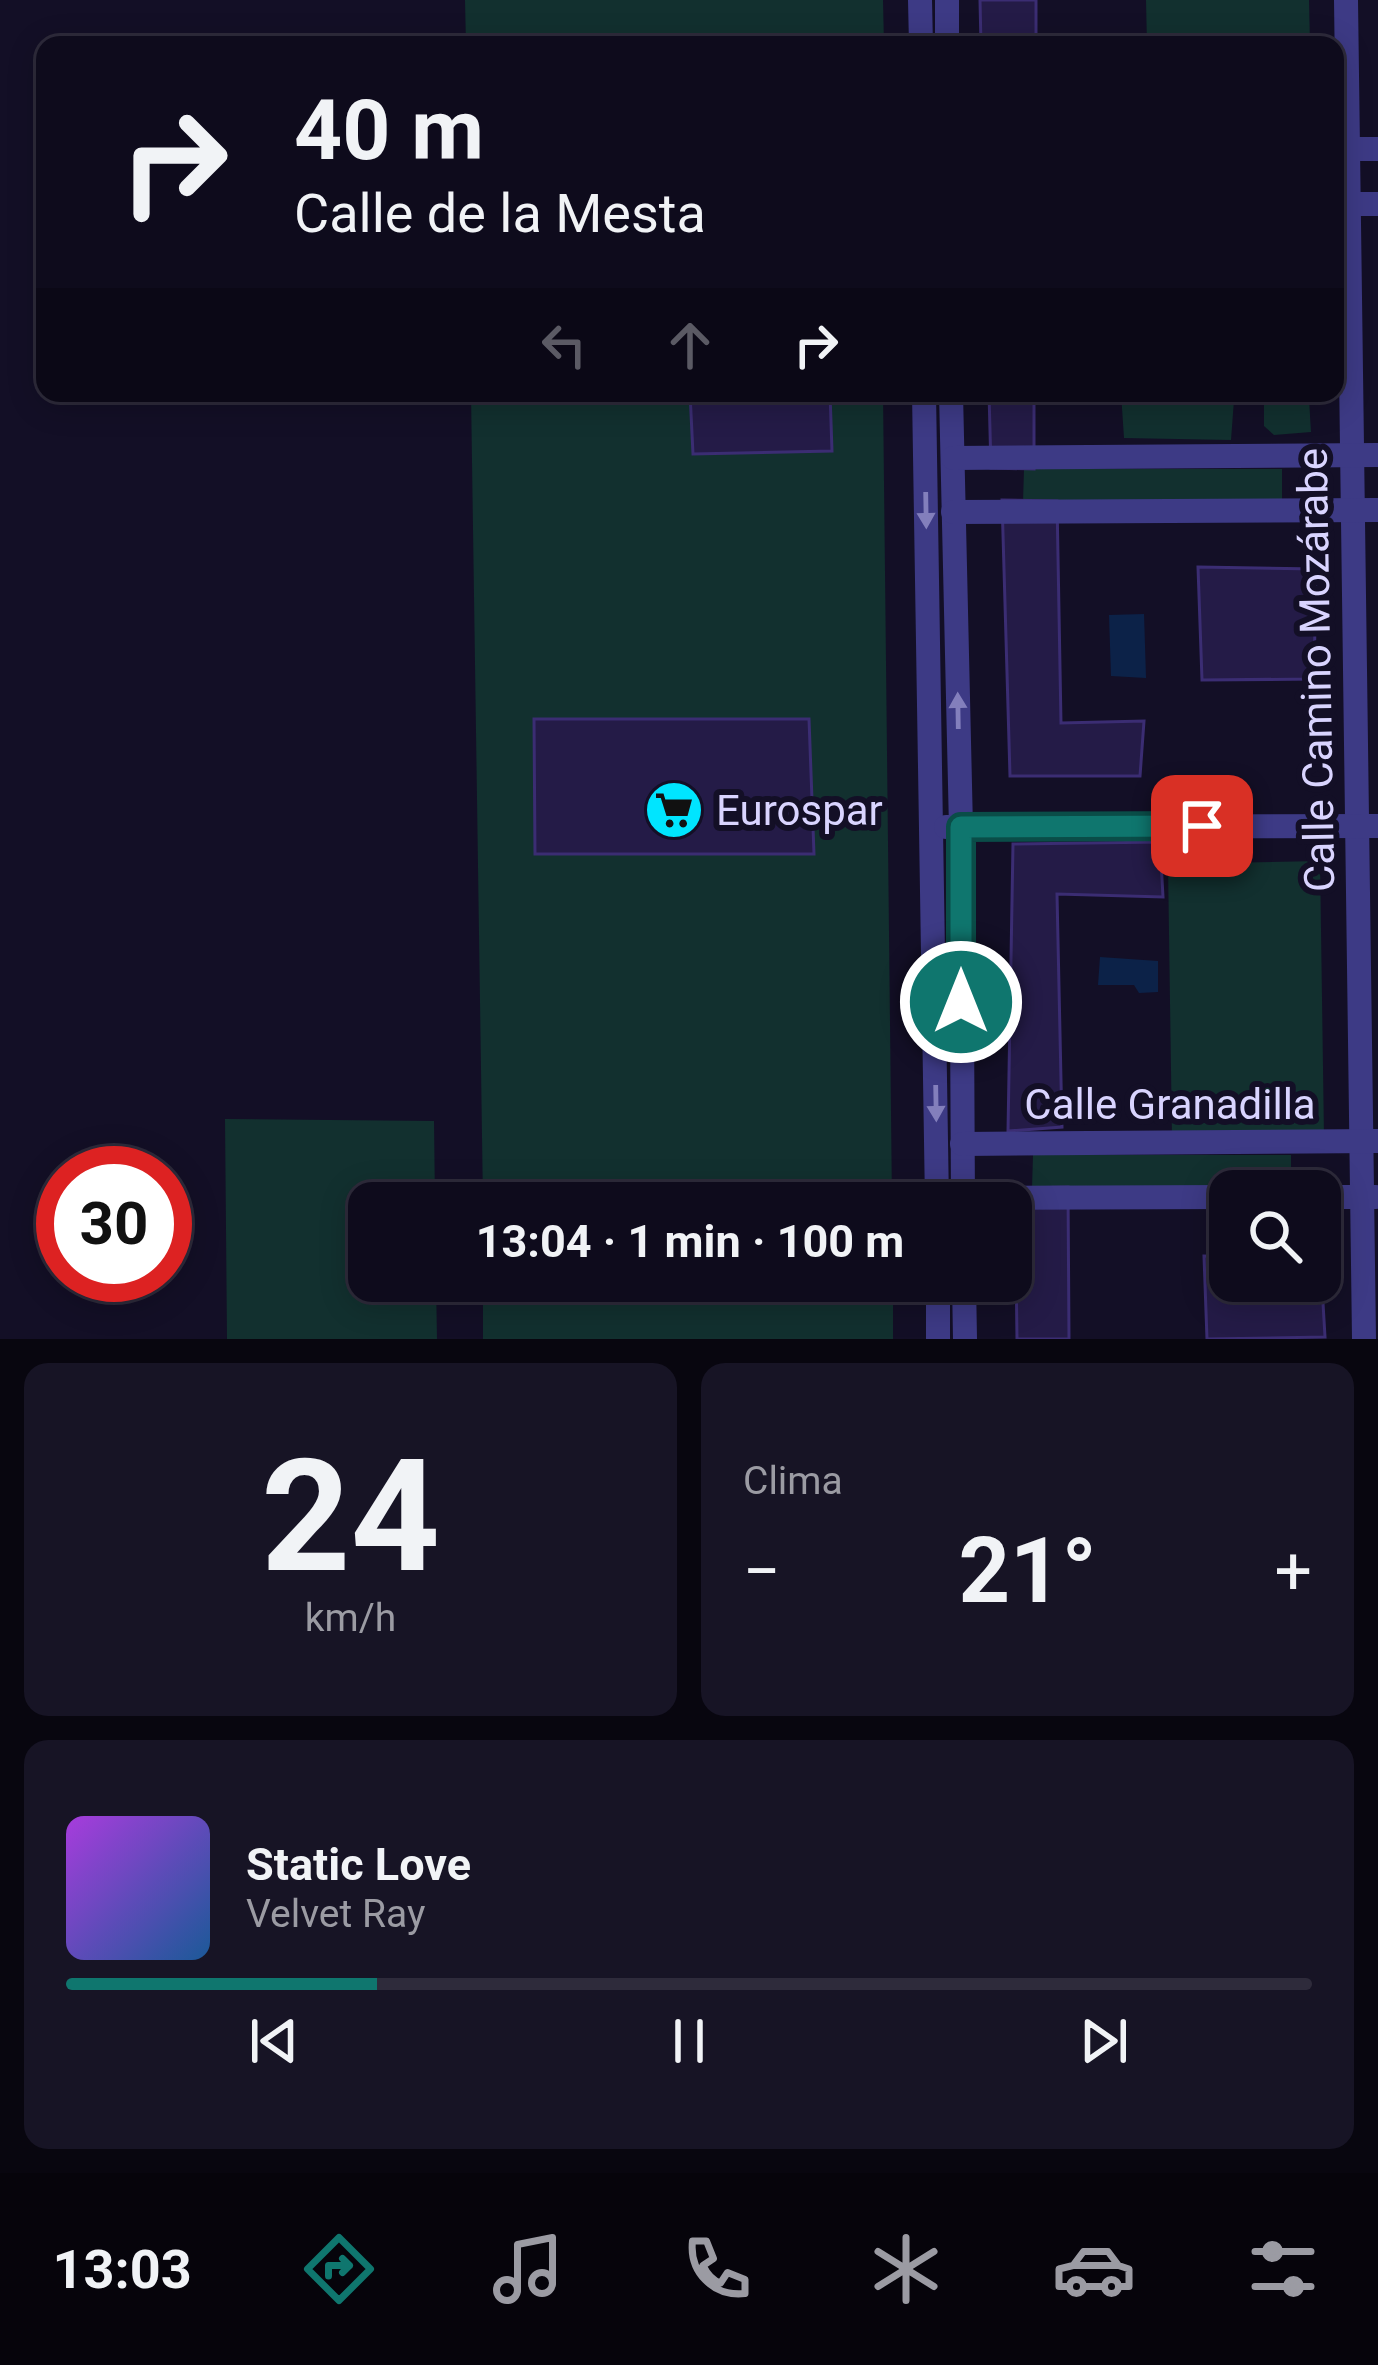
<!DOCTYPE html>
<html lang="es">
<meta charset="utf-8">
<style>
:root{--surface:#0e0b1c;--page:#171425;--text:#f1f3f6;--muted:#9b9ba3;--line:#2e2b3b;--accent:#0f766e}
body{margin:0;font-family:Roboto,sans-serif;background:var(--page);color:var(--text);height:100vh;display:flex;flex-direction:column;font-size:45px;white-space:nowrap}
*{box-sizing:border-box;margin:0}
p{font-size:39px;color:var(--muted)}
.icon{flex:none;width:66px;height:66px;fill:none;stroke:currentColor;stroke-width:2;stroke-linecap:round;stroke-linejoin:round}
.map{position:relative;height:1339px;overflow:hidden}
.side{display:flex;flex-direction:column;gap:24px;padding:24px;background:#08060f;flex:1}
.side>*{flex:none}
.banner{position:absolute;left:36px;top:36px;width:1308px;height:366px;border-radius:24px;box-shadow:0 6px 30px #0003,0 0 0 3px var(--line);background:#0e0b1c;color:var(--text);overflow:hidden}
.buttons{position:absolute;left:1209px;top:1170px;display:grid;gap:24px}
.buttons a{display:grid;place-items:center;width:132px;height:132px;border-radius:24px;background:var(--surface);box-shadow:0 6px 30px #0003,0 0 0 3px var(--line);font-size:60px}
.speed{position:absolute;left:36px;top:1146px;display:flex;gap:24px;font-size:60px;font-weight:700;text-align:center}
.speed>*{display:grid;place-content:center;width:156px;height:156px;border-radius:50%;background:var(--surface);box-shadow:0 6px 30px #0003,0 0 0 3px var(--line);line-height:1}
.speed .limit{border:18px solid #d22;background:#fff;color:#111}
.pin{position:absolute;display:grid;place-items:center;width:102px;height:102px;color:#fff;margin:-51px;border-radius:24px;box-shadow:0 6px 18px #0006}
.me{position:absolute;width:132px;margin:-66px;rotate:0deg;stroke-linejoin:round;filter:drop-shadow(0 0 9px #0008)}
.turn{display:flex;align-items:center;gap:42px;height:252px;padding:0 60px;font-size:54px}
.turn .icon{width:156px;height:156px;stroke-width:2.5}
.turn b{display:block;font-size:84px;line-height:102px}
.lanes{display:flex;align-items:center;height:114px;padding:0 60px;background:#0003;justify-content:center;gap:60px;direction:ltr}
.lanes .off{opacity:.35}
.big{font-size:90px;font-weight:700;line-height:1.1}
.side .widget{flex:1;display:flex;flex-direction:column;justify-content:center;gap:18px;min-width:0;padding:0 42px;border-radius:24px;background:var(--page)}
.side .dial{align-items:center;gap:0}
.dial b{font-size:156px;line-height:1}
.song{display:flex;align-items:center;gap:36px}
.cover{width:144px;height:144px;border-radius:18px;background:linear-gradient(135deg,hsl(280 70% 55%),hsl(210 70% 35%))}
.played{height:12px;border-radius:6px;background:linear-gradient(90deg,var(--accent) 25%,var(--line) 25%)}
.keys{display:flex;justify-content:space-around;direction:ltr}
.heat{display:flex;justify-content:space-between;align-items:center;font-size:66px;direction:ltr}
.side .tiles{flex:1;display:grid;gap:24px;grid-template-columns:1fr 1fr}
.widget:last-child{grid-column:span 2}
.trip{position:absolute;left:348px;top:1182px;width:684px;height:120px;border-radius:24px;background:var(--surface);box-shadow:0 6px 30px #0003,0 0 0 3px var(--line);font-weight:700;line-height:120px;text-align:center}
.tabs{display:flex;height:192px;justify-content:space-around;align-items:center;background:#06040b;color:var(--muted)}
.tabs .icon{width:84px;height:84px}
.tabs .current{color:var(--accent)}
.tabs b{font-size:54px;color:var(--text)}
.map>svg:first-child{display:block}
.green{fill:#12302f}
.water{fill:#0c2248}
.building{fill:#241b47;stroke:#3b2d73;stroke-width:3}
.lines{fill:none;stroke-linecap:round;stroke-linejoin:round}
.street{stroke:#3d3a85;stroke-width:24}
.oneway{fill:#837fbc}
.route-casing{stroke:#0a4d48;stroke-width:30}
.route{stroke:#0f766e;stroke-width:21}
.labels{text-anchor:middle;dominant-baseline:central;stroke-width:12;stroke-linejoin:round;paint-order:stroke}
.street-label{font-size:42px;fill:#d9d4ff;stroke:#130f26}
.poi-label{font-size:42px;fill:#d9d4ff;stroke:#130f26;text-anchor:start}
</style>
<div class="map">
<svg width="1378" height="1339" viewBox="0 0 1378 1339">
<rect width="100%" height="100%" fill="#130f26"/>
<g class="green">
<polygon points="465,0 883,0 884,45 466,45"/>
<polygon points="1146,0 1309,0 1310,45 1147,45"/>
<polygon points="471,393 883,393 892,1203 483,1203"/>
<polygon points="1121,393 1187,393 1187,400 1234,400 1231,440 1124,438"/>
<polygon points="1264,399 1309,399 1311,432 1274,435 1264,426"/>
<polygon points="1024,469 1282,469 1282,500 1023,501"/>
<polygon points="1320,861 1324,1136 1172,1138 1168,864"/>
<polygon points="225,1119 434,1121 435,1203 369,1203 369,1281 436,1281 437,1339 227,1339"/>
<polygon points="1033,1155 1291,1155 1291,1186 1032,1187"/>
<rect x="483" y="1281" width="410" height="58"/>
</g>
<g class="water">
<polygon points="1144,614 1146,678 1111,676 1109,615"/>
<polygon points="1100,957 1158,961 1158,992 1139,993 1134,985 1098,985"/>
</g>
<g class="building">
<polygon points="980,0 1036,0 1036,45 981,45"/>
<polygon points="690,393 830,393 832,451 693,454"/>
<polygon points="989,393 1034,393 1034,469 991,468"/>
<polygon points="1187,393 1309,393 1309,399 1187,400"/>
<polygon points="1002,500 1057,501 1061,723 1144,721 1140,776 1010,776"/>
<polygon points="1198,567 1316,569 1314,679 1202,680"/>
<polygon points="534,719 809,719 814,854 535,854"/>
<polygon points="1160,842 1163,897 1057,894 1062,1127 1008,1131 1013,844"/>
<polygon points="1068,1187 1069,1339 1017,1339 1015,1188"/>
<polygon points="1204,1256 1230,1257 1230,1281 1315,1281 1315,1286 1322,1286 1325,1337 1207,1339"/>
</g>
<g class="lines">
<g class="street">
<polyline points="920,0 921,45"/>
<polyline points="947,0 947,45"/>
<polyline points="1346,0 1364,1339"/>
<polyline points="1337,149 1378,149"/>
<polyline points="1335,204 1378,204"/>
<polyline points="924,393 937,1203"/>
<polyline points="951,393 961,828 963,1203"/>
<polyline points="953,458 1378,455"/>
<polyline points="953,512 1378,510"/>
<polyline points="946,827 1378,826"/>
<polyline points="962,1144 1378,1141"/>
<polyline points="1320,1197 1376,1197"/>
<polyline points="962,1198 1230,1197"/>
<polyline points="938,1281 938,1339"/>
<polyline points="964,1281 965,1339"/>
</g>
</g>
<defs><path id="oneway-solid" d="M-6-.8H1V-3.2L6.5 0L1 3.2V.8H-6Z" transform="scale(3)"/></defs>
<g class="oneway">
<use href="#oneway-solid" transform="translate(926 510) rotate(89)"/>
<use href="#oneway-solid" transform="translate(958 711) rotate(-91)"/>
<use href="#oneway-solid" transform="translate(936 1103) rotate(89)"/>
</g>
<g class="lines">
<defs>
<polyline id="route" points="961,1002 961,827 1202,826"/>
</defs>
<use href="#route" class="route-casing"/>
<use href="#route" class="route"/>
</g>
<defs>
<symbol id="supermarket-disc" viewBox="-11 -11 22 22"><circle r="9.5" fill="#00e5ff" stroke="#130f26"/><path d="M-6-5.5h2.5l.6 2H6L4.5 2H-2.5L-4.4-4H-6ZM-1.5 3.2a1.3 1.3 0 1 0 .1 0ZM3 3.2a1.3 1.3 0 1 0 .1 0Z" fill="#111"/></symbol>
</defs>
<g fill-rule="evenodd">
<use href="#supermarket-disc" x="641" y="777" width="66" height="66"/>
</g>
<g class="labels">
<g class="street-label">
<text transform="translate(1316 670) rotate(-91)">Calle Camino Mozárabe</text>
<text x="1170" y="1104">Calle Granadilla</text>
</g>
<g class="poi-label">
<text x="716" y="810">Eurospar</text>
</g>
</g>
</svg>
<div class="buttons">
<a><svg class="icon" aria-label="search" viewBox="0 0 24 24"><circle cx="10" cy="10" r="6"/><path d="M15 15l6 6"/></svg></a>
</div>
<div class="speed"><div class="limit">30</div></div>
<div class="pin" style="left:1202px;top:826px;background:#d93025"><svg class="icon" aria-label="arrive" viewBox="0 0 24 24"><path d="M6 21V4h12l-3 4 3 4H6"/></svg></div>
<svg class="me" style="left:961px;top:1002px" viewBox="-20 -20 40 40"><circle r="17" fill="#0f766e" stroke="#fff" stroke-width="3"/><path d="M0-11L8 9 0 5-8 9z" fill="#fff"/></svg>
<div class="trip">13:04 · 1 min · 100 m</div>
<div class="banner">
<div class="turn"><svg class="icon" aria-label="right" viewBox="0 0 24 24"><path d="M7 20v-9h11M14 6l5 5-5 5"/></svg><div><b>40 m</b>Calle de la Mesta</div></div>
<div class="lanes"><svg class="icon off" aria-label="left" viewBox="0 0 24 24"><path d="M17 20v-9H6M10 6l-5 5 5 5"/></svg><svg class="icon off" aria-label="ahead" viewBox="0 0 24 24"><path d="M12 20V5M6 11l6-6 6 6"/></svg><svg class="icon" aria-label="right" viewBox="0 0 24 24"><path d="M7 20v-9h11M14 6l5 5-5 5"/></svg></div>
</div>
</div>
<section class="side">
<div class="tiles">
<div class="widget dial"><b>24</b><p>km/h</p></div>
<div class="widget"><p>Clima</p>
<div class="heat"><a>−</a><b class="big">21°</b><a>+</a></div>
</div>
<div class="widget">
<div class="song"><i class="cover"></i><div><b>Static Love</b><p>Velvet Ray</p></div></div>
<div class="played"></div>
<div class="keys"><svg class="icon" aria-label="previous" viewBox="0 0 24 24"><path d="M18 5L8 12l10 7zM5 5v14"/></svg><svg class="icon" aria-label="pause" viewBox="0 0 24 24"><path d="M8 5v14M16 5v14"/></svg><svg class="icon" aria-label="next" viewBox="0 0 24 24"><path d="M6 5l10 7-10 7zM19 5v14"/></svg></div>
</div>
</div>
</section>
<nav class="tabs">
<b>13:03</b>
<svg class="icon current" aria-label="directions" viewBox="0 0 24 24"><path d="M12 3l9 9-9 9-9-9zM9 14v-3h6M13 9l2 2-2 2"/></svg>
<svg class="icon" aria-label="music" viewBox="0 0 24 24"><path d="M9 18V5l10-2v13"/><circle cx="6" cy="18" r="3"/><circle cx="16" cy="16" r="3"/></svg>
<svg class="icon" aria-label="phone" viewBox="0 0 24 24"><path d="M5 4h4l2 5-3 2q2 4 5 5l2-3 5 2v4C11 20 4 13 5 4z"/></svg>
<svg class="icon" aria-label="climate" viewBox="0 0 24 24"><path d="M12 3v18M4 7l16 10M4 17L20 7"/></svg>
<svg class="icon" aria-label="car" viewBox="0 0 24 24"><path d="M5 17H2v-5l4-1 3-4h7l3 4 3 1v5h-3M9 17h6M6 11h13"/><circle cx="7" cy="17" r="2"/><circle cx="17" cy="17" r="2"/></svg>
<svg class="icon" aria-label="filters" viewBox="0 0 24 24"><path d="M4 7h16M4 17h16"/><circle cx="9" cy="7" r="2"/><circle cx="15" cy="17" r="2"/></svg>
</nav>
